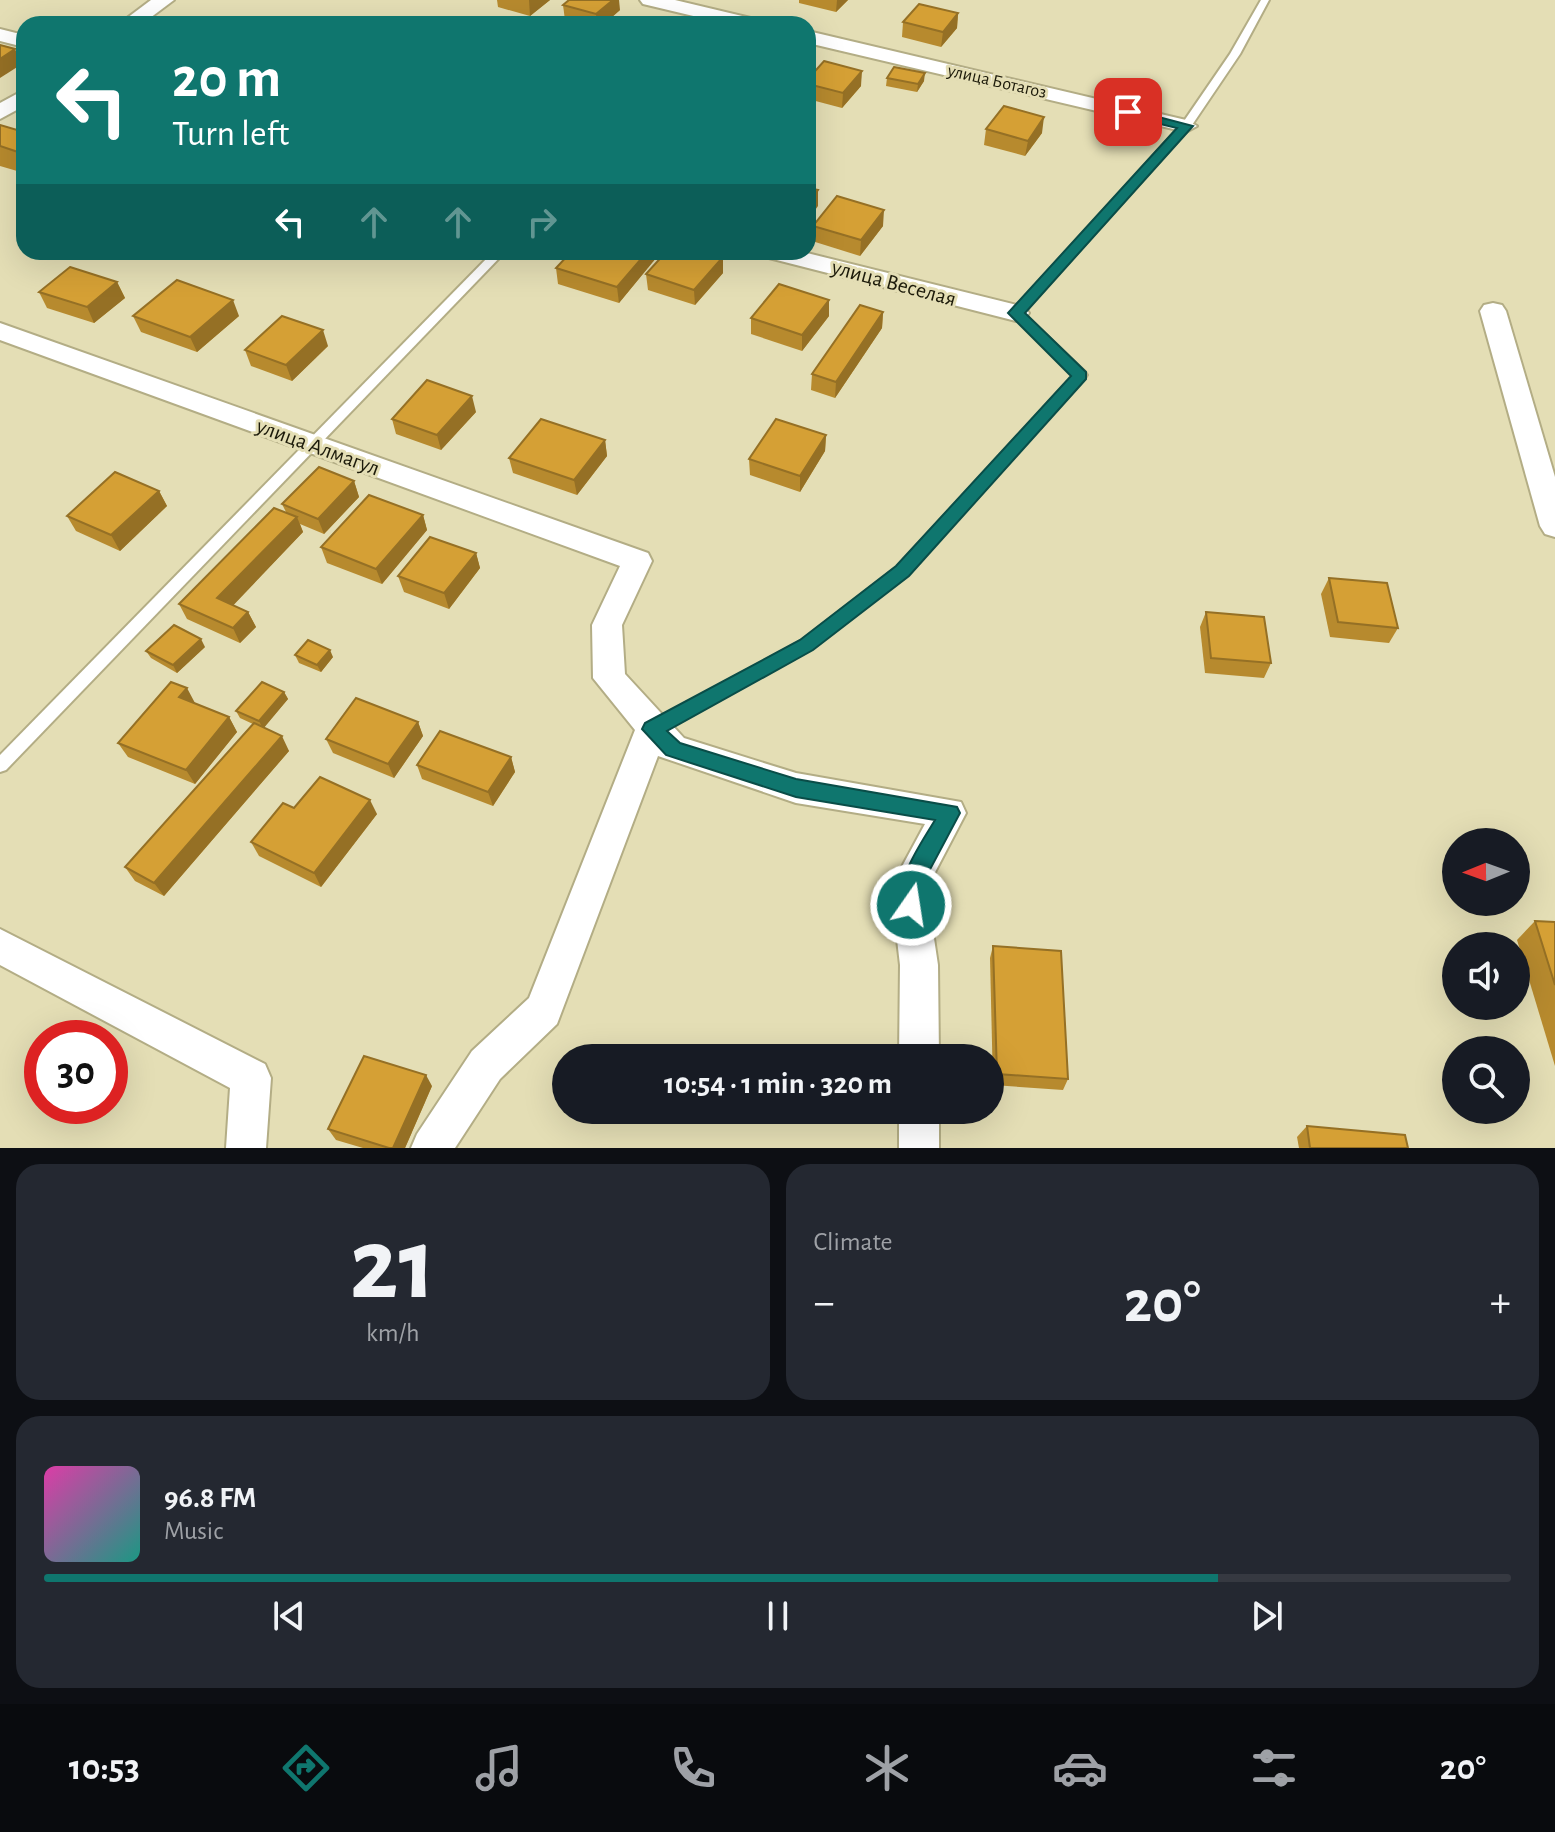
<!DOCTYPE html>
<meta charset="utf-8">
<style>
:root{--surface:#171b24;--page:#242831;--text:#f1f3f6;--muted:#9ea1a6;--line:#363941;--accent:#0f766e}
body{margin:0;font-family:"Alegreya Sans",sans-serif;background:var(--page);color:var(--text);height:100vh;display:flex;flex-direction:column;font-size:30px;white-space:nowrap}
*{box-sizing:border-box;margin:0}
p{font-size:26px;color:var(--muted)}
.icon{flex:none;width:44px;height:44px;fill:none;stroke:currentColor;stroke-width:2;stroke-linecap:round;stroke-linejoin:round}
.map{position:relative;height:1148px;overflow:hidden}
.details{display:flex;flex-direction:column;gap:16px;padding:16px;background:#0d0f14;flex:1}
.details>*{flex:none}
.guide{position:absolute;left:16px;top:16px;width:800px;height:244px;border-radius:24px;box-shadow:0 8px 32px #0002;background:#0f766e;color:#fff;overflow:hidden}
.needle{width:52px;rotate:269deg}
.buttons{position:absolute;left:1442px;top:828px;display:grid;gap:16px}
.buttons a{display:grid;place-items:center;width:88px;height:88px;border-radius:50%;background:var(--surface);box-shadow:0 8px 32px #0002;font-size:40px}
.speed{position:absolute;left:24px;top:1020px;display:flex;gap:16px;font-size:40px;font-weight:700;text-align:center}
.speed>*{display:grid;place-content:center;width:104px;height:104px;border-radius:50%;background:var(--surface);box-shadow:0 8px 32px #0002;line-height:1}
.speed .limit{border:12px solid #d22;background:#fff;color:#111}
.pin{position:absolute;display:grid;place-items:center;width:68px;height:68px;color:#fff;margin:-34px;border-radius:16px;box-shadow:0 4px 12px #0006}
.me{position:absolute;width:88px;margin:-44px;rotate:13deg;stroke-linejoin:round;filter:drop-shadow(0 0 6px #0008)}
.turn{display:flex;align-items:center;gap:28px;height:168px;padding:0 24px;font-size:36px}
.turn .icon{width:104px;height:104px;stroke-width:2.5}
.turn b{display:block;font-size:56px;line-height:68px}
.lanes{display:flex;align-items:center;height:76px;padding:0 24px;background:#0003;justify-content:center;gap:40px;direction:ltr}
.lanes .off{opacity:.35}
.big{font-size:60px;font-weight:700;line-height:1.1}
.details .widget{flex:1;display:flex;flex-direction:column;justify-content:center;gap:12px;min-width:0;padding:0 28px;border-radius:24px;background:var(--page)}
.details .dial{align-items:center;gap:0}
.dial b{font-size:104px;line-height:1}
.song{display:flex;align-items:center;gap:24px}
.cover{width:96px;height:96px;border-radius:12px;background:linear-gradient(135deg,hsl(320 70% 55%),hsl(170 70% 35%))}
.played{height:8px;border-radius:4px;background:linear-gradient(90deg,var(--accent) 80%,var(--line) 80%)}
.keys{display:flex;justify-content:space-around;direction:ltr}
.heat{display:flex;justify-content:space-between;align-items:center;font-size:44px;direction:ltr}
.details .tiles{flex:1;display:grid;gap:16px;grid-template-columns:1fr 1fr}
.widget:last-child{grid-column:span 2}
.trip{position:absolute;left:552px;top:1044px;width:452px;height:80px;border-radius:40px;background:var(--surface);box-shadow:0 8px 32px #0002;font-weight:700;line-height:80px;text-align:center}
.dock{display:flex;height:128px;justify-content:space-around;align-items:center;background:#090b0e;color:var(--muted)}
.dock .icon{width:56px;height:56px}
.dock .active{color:var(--accent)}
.dock b{font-size:36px;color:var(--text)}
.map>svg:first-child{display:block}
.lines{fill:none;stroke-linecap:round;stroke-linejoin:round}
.lane-casing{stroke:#b3ad85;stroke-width:4}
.street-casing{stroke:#b3ad85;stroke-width:4}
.lane{fill:#fff;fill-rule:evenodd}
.street{fill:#fff;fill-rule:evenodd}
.wall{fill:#b78a2e}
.shaded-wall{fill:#957025}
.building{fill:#d5a035;stroke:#957025;stroke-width:2}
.route{fill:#0f766e;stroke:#0a4d48;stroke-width:2}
.labels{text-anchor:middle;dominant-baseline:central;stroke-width:6;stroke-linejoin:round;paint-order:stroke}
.far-street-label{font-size:18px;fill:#1c1a0a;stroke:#e4deb5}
.street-label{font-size:22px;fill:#1c1a0a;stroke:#e4deb5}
</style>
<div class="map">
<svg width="1555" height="1148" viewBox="0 0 1555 1148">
<rect width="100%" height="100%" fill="#e4deb5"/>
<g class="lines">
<defs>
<g id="lane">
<polygon points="1261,0 1269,0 1240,54 1190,128 1023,313 1085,372 1087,375 1085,378 907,575 811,649 657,734 652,735 647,734 644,729 647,724 801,641 897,567 1074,375 1010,313 1182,124 1230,54"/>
<polygon points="493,252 505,252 6,770 0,772 0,755"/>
</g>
<g id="street">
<polygon points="151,0 174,0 142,24 119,24"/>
<polygon points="640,0 675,0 759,20 762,24 727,24 643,4"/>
<polygon points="0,29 24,35 24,47 0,41"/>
<polygon points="808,31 1186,120 1197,126 1186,132 808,43"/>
<polygon points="24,90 24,106 0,119 0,103"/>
<polygon points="761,252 803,252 1025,307 1029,313 1025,319 1016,321 765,257"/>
<polygon points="1493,303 1502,305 1506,311 1555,477 1555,537 1545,534 1540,526 1480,311 1484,305"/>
<polygon points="0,323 648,553 652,561 622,625 625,674 684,738 796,773 961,802 966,813 933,876 929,905 938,965 939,1058 899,1058 900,965 893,905 898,874 925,824 796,803 658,756 557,1024 500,1079 455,1148 411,1148 417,1134 472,1051 529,998 635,730 593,678 592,625 620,566 0,340"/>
<polygon points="0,929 265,1064 271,1078 266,1148 226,1148 230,1088 0,965"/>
<rect x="899" y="1110" width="40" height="38"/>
</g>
</defs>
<use href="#lane" class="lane-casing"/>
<use href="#street" class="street-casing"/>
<use href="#lane" class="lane"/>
<use href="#street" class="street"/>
</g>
<g class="wall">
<polygon points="497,0 550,0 530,16 498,7"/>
<polygon points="799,0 848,0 836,12 799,3"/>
<polygon points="563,5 620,10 604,24 580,24 565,20"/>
<polygon points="958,13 957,28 941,47 902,37 903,22"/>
<polygon points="887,78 924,81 917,92 886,86"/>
<polygon points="808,79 861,86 842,108 808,99"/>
<polygon points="0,125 24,132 24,173 0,166"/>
<polygon points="986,129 1042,133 1025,156 984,145"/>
<polygon points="813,226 883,226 860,256 812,241"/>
<polygon points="292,252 321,252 313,259"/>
<polygon points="723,257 723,273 695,305 648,290 646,274"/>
<polygon points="656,258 619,303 558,284 556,268"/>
<polygon points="117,282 125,298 94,323 47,308 39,292"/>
<polygon points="883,312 882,328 835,398 811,390 812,374"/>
<polygon points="133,316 239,316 197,352 141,332"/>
<polygon points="829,316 802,351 751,334 751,318"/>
<polygon points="328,346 292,381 251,366 245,350"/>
<polygon points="476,412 441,450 396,434 392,419"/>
<polygon points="826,435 825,451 800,492 750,475 749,459"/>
<polygon points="605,440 607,456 577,495 513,473 509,458"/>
<polygon points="354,481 359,497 324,534 300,524 303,532 233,605 248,612 256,627 240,643 187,619 179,604 286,512 282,504"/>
<polygon points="159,491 167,506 120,551 76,531 67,516"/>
<polygon points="423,515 427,530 382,584 327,563 321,547"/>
<polygon points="476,553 480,568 449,609 404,592 398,576"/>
<polygon points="1329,578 1398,628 1389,643 1330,637 1321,594"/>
<polygon points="1206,612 1271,663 1264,678 1205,673 1200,627"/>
<polygon points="205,647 177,673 151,658 146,651"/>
<polygon points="295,655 333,657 321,672 299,663"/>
<polygon points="284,692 288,699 264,727 289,751 164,896 135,881 125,867 253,724 240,718 236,711"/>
<polygon points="195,703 195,704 229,717 237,732 195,784 128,757 118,743"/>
<polygon points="418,722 423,736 394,778 333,753 326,739"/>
<polygon points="511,757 515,772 493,806 422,779 417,765"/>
<polygon points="294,808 377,814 321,887 259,856 251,842"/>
<polygon points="1535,921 1555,922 1555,1066 1517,940"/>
<polygon points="993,946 1068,1079 1063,1090 993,1085 990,958"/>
<polygon points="432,1086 405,1148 363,1148 336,1140 328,1129"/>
<polygon points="1307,1126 1408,1148 1299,1148 1297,1137"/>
</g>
<g class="shaded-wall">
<polygon points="529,0 550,0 530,16"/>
<polygon points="613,0 619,0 620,10 604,24 597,24 596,14"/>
<polygon points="837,0 848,0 836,12"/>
<polygon points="958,13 957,28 941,47 943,32"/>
<polygon points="15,49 22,64 0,78 0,59"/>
<polygon points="862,71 861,86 842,108 843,93"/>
<polygon points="925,73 924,81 917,92 918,84"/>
<polygon points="1044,117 1042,133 1025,156 1028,141"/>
<polygon points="818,190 818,206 808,220 808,205"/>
<polygon points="884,210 883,226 860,256 861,240"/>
<polygon points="311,252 321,252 313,259"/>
<polygon points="647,252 656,252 656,258 619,303 617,287"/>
<polygon points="723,257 723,273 695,305 694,290"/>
<polygon points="117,282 125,298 94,323 87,307"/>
<polygon points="233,300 239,316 197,352 190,337"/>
<polygon points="829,300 829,316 802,351 802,335"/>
<polygon points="883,312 882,328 835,398 836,382"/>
<polygon points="323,330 328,346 292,381 286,365"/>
<polygon points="472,396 476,412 441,450 437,435"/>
<polygon points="826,435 825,451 800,492 800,476"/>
<polygon points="605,440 607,456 577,495 574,480"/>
<polygon points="354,481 359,497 324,534 318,519"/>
<polygon points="159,491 167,506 120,551 111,535"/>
<polygon points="423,515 427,530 382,584 376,569"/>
<polygon points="297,517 303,532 225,614 217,598"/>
<polygon points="476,553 480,568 449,609 444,593"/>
<polygon points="248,612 256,627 240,643 233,628"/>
<polygon points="201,639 205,647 177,673 173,665"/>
<polygon points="330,650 333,657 321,672 317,665"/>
<polygon points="187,688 195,703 188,712 179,697"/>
<polygon points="284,692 288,699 263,729 259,721"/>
<polygon points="229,717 237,732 195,784 186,770"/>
<polygon points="418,722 423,736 394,778 388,764"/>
<polygon points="282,736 289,751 164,896 154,883"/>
<polygon points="511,757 515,772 493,806 488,792"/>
<polygon points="370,800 377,814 321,887 314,873"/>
<polygon points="426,1075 432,1086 405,1148 393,1148"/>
</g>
<g class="building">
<polygon points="569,0 613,0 596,14 563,5"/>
<polygon points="919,4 958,13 943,32 903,22"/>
<polygon points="0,45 15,49 0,59"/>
<polygon points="824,61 862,71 843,93 808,84 808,79"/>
<polygon points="894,67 925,73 918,84 887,78"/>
<polygon points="1004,106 1044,117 1028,141 986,129"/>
<polygon points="0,125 24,132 24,154 0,146"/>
<polygon points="808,188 818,190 808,205"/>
<polygon points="837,196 884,210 861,240 813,226"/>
<polygon points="571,252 647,252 617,287 556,268"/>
<polygon points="666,252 707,252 723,257 694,290 646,274"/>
<polygon points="70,267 117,282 87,307 39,292"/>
<polygon points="177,280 233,300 190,337 133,316"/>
<polygon points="779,284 829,300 802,335 751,318"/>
<polygon points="860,305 883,312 836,382 812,374"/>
<polygon points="282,316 323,330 286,365 245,350"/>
<polygon points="427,380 472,396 437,435 392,419"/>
<polygon points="541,419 605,440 574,480 509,458"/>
<polygon points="776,419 826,435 800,476 749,459"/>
<polygon points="319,467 354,481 318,519 282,504"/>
<polygon points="115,472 159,491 111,535 67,516"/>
<polygon points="369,495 423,515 376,569 321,547"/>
<polygon points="274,508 297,517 217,598 248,612 233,628 179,604"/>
<polygon points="430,537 476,553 444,593 398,576"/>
<polygon points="1329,578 1387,583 1398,628 1338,622"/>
<polygon points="1206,612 1264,617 1271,663 1211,658"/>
<polygon points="174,625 201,639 173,665 146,651"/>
<polygon points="308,640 330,650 317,665 295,655"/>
<polygon points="171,682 187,688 179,697 229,717 186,770 118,743"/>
<polygon points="262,682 284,692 259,721 236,711"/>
<polygon points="356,698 418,722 388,764 326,739"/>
<polygon points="254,723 282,736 154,883 125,867"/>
<polygon points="440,731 511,757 488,792 417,765"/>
<polygon points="320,777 370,800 314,873 251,842 283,803 294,808"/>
<polygon points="1535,921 1555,922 1555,985"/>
<polygon points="993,946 1061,951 1068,1079 997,1074"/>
<polygon points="364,1056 426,1075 393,1148 389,1148 328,1129"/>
<polygon points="1307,1126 1405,1135 1408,1148 1310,1148"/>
</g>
<path class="route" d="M1128,109l65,17 -168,187 61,59v7l-177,197 -96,74 -146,81 13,12 116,36 161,28 3,6 -33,62 -8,38 -8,3 -7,-3c-13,-29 17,-69 31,-93l-139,-23 -130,-42 -24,-26 3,-6 155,-83 96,-74 175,-190 -63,-63 169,-185 -54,-13v-5z"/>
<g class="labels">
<g class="far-street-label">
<text transform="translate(997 82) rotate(13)">улица Ботагоз</text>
</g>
<g class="street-label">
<text transform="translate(894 283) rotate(15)">улица Веселая</text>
<text transform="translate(318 447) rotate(20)">улица Алмагул</text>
</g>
</g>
</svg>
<div class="buttons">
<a><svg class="needle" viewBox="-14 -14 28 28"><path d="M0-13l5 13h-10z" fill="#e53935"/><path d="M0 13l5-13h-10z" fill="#9ea1a6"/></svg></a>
<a><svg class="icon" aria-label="sound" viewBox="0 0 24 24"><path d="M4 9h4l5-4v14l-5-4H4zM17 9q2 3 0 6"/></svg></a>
<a><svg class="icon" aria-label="search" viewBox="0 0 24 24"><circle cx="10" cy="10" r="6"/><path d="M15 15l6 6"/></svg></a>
</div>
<div class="speed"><div class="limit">30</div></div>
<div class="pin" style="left:1128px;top:112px;background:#d93025"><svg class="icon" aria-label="arrive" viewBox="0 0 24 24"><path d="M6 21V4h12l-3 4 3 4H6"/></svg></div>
<svg class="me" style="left:911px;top:905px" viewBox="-20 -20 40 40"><circle r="17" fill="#0f766e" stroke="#fff" stroke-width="3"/><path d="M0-11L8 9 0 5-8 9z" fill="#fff"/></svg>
<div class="trip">10:54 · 1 min · 320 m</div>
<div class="guide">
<div class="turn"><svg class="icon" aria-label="left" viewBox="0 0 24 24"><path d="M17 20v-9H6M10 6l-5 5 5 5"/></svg><div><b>20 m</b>Turn left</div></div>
<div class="lanes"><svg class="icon" aria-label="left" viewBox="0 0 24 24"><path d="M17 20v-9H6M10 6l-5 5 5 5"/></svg><svg class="icon off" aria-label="ahead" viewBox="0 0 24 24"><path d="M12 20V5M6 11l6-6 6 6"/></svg><svg class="icon off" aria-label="ahead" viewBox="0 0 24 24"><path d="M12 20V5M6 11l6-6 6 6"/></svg><svg class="icon off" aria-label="right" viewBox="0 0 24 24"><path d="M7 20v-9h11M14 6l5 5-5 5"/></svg></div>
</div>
</div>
<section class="details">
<div class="tiles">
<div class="widget dial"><b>21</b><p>km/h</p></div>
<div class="widget"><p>Climate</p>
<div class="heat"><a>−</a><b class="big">20°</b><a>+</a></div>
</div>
<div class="widget">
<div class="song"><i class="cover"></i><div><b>96.8 FM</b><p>Music</p></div></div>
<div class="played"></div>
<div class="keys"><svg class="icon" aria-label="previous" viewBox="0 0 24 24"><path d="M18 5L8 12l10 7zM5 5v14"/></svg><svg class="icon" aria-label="pause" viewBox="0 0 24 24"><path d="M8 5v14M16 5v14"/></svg><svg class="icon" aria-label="next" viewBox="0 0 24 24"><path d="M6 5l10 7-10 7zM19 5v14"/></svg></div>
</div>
</div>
</section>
<nav class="dock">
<b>10:53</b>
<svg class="icon active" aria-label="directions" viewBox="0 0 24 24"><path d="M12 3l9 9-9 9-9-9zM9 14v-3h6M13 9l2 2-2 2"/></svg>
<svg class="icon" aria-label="music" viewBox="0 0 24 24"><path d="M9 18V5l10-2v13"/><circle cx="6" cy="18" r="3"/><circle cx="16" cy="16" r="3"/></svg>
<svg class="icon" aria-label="phone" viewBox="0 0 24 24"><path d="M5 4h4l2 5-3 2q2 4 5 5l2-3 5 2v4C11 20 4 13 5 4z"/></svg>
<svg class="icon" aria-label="climate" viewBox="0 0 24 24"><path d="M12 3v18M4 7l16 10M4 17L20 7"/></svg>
<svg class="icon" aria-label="car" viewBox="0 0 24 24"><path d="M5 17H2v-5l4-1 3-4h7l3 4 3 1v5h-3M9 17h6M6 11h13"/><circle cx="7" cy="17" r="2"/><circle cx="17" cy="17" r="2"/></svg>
<svg class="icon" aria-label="filters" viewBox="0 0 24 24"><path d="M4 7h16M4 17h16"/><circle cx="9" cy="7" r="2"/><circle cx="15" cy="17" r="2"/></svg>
<b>20°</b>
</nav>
